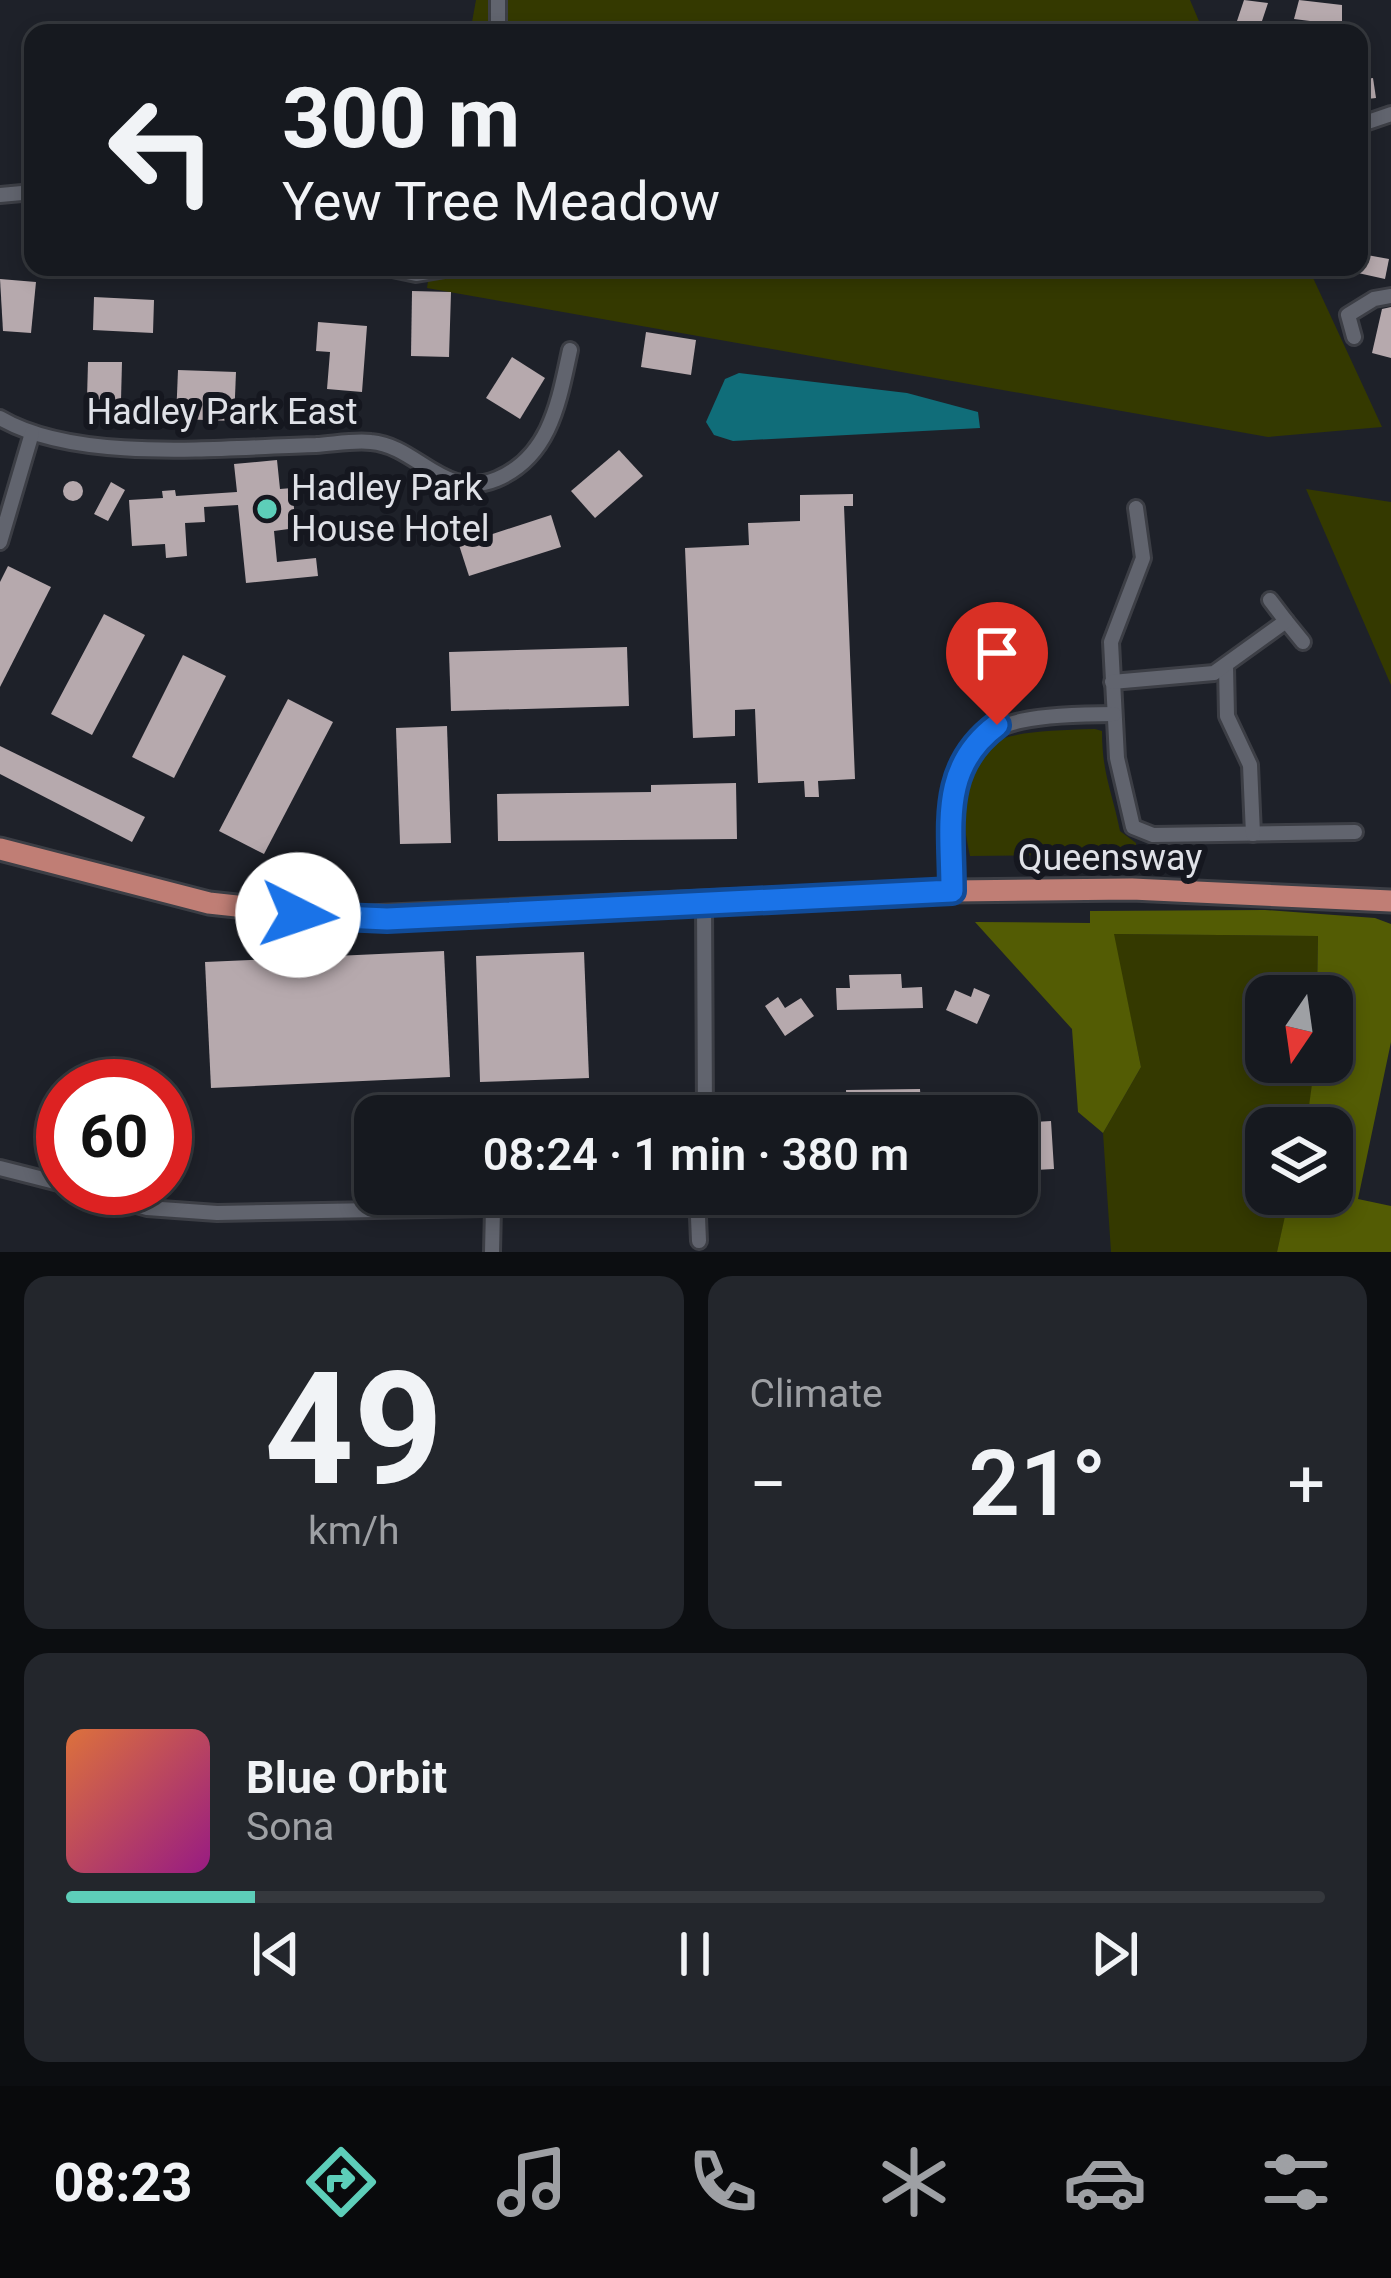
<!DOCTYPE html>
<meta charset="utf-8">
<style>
:root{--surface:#16191f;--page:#23262c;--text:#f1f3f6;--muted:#9ea0a4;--line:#35383d;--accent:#5dceb9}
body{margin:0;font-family:Roboto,sans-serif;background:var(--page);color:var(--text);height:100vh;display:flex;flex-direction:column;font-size:45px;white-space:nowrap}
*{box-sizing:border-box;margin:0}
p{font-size:39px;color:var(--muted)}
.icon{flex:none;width:66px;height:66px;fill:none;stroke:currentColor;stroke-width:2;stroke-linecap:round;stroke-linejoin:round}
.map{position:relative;height:1252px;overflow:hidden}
.sheet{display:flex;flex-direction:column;gap:24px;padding:24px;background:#0c0e11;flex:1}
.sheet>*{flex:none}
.top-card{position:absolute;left:24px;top:24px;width:1344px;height:252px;border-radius:24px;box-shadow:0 6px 18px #0003,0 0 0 3px var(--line);background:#16191f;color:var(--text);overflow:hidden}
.needle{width:78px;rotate:193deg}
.tools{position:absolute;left:1245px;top:975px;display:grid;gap:24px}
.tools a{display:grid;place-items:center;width:108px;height:108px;border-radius:24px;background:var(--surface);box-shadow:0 6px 18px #0003,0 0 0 3px var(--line);font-size:60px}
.speed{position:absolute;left:36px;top:1059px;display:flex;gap:24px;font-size:60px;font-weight:700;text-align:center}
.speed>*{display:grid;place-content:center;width:156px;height:156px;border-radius:50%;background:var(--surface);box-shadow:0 6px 18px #0003,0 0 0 3px var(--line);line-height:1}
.speed .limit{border:18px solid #d22;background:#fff;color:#111}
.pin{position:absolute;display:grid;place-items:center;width:102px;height:102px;color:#fff;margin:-123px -51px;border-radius:50% 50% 50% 0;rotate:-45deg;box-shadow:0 0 12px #0007}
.pin .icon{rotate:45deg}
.me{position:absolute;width:132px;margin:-66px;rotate:94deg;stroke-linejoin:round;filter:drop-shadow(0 0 9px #0008)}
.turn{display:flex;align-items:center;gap:42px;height:252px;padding:0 60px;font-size:54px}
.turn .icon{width:156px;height:156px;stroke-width:2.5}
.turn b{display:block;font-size:84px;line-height:102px}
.big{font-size:90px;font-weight:600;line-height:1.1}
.sheet .widget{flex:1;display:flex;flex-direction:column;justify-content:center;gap:18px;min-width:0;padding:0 42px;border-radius:24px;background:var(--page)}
.sheet .dial{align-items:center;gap:0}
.dial b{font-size:156px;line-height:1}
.song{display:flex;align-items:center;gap:36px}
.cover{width:144px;height:144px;border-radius:18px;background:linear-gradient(135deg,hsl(20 70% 55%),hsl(310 70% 35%))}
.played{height:12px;border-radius:6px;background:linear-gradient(90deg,var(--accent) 15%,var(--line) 15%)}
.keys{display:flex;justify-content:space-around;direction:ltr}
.heat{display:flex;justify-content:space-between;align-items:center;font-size:66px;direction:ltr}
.sheet .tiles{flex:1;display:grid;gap:24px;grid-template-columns:1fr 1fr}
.widget:last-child{grid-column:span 2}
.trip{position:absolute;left:354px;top:1095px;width:684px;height:120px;border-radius:24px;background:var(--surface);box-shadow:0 6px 18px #0003,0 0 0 3px var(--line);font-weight:600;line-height:120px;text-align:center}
.tabs{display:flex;height:192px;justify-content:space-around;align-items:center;background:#090a0c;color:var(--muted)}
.tabs .icon{width:84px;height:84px}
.tabs .selected{color:var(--accent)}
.tabs b{font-size:54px;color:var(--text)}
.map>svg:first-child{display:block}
.green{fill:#343900}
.forest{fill:#535c04}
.water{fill:#106d79}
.building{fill:#b6a9ad}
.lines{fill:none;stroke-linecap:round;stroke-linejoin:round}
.street-casing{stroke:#3c3e45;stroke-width:20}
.primary-casing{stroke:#3c3e45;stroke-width:27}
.street{stroke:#61646e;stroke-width:14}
.primary{stroke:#c07e75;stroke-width:21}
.route-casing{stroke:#114b97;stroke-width:30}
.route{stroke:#1a73e8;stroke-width:21}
.poi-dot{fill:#5dceb9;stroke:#15171f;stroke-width:4.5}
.labels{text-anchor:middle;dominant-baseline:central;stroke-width:12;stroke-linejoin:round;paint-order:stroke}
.street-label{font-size:36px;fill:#dfe1e7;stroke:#15171f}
.poi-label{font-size:36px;fill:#dfe1e7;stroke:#15171f;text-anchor:start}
</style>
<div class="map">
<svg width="1391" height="1252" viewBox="0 0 1391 1252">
<rect width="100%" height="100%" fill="#1e2129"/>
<g class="green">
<polygon points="476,0 1190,0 1204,33 470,33"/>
<polygon points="430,267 1308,267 1382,427 1268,437 427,288"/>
<polygon points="1306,489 1391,502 1391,685"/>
<path d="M1095,729l7,2c0,43 10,60 18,100l16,12 -1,11 -165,2c-26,-122 22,-124 125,-127z"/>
<polygon points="1113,934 1318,936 1317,996 1266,996 1266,1062 1315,1062 1307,1128 1266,1128 1266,1194 1291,1194 1277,1252 1111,1252 1103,1133 1141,1067"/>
</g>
<polygon class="forest" points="1265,910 1375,918 1391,924 1391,1042 1358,1199 1391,1206 1391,1252 1277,1252 1290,1194 1332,1194 1332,1128 1306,1128 1315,1062 1332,1062 1332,996 1317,996 1318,936 1114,934 1141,1067 1103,1133 1078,1112 1072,1029 975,922 1090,923 1090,911"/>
<polygon class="water" points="739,373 907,393 978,412 980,428 733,441 714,435 706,422 725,379"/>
<g class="building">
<polygon points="1244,0 1268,3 1258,33 1233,33"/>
<polygon points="1299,0 1342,5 1342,25 1294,19"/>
<polygon points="1373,78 1376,98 1359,100 1359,80"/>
<polygon points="1367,255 1389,259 1385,279 1358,273"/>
<polygon points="0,279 36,282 31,333 3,331"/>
<polygon points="412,291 451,292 449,357 411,356"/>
<polygon points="94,297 154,300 153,333 93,330"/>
<polygon points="1391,307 1391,358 1372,353 1382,309"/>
<polygon points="318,322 367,326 362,392 327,389 330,352 316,351"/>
<polygon points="646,332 696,340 691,375 641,367"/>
<polygon points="512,357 545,378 520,419 486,398"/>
<polygon points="88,362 122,362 121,400 87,399"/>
<polygon points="178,370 236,372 234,421 176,419"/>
<polygon points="619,450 643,476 595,518 571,491"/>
<polygon points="277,460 280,489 292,488 296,528 274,531 277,562 316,558 318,576 246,583 238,505 204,507 205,522 185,523 187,556 166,558 165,544 132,546 129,500 163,498 162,491 175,490 176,496 237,492 234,464"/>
<circle cx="73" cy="491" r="10"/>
<polygon points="111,482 125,490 108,521 94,514"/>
<polygon points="853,494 853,506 844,506 855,779 818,781 819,797 805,797 804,781 758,783 755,709 735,710 735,736 693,738 685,548 749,545 748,523 800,521 800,495"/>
<polygon points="551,515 561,547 469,576 459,545"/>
<polygon points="8,566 51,587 0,687 0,582"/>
<polygon points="104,614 145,635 92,735 51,714"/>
<polygon points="627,647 629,706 451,711 449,652"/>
<polygon points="183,655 226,676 174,778 132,757"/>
<polygon points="288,699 333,722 264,854 219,831"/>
<polygon points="447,726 451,843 400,844 396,728"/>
<polygon points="0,746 145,817 132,842 0,774"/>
<polygon points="736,783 737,839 498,841 497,794 651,792 651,785"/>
<polygon points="444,951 450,1077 211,1088 205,962"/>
<polygon points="584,952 589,1078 480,1082 476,956"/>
<polygon points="901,974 902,988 922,987 923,1008 837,1010 836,988 850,988 849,975"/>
<polygon points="974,988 990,995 977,1024 946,1010 955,990 971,997"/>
<polygon points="778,997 785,1008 801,998 814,1016 785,1036 765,1006"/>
<polygon points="920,1089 922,1116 847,1116 846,1090"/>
<polygon points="1051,1121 1054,1169 1017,1171 1017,1123"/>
</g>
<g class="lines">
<defs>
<g id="street">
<polyline points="498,33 498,0"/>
<polyline points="1359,125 1391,114"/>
<polyline points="0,195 33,192"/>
<polyline points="383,267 416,274 457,267"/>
<polyline points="1354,337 1348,315 1374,299 1391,296"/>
<path d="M0,418c78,46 226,29 316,27 18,-1 37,-5 55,-3 47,4 72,59 126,37 54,-23 62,-79 73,-129"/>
<polyline points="1136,508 1143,558 1111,642 1117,758 1133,827 1153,835 1355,832"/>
<polyline points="0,542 32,433"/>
<polyline points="1286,621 1303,642"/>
<polyline points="1226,666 1227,716 1250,765 1253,834"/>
<polyline points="1112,682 1214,673 1286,621 1270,600"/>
<path d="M952,891c1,-149 3,-177 162,-177"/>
<polyline points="704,900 705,1116"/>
<polyline points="0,1168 63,1184"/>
<polyline points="77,1188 147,1208 217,1213 697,1204"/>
<polyline points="697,1194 699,1241"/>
<polyline points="492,1252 493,1208"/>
</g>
<polyline id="primary" points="0,849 209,903 345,918 952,891 1132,889 1391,901"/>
</defs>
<use href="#street" class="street-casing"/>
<use href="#primary" class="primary-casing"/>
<use href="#street" class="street"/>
<use href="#primary" class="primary"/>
</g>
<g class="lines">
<defs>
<path id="route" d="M298,915l89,4 565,-28c0,-65 -13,-123 45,-166"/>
</defs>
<use href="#route" class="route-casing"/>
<use href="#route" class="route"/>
</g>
<circle class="poi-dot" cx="267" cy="509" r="12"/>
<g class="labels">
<g class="street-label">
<text x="222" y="412">Hadley Park East</text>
<text x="1110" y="858">Queensway</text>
</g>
<g class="poi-label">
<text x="291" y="488">Hadley Park<tspan x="291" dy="41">House Hotel</tspan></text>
</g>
</g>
</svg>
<div class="tools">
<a><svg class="needle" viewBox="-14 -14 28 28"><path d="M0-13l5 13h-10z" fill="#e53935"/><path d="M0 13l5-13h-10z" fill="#9ea0a4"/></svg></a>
<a><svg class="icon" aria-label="layers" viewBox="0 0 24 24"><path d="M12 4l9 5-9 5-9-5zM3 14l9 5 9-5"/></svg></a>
</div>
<div class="speed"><div class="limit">60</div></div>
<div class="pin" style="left:997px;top:725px;background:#d93025"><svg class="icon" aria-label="arrive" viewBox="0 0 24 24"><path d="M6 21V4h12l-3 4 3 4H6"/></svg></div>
<svg class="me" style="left:298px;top:915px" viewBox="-20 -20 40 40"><circle r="19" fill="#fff"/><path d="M0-13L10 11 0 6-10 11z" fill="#1a73e8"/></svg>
<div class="trip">08:24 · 1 min · 380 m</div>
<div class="top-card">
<div class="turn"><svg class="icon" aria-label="left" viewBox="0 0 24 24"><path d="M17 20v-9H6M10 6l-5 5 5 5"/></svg><div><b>300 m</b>Yew Tree Meadow</div></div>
</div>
</div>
<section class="sheet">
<div class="tiles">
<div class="widget dial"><b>49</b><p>km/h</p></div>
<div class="widget"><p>Climate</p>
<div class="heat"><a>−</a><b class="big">21°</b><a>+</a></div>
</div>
<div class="widget">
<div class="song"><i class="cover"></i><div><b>Blue Orbit</b><p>Sona</p></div></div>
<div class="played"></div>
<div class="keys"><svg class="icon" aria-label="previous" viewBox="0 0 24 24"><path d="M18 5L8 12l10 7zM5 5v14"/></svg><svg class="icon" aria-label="pause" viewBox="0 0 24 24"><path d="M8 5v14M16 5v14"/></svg><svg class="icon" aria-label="next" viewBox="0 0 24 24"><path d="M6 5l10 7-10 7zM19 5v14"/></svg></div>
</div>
</div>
</section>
<nav class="tabs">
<b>08:23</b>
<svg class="icon selected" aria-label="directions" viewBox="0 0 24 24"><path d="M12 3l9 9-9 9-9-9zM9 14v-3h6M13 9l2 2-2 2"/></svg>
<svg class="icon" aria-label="music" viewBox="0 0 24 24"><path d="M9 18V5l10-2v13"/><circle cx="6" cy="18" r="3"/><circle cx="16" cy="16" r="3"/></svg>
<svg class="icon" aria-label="phone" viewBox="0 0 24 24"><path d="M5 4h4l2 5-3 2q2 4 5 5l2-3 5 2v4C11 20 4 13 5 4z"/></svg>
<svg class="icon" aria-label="climate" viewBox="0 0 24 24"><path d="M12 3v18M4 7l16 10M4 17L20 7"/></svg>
<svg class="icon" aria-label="car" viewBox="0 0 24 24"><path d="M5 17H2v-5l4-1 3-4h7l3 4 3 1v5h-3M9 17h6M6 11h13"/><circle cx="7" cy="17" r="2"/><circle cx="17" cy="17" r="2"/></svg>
<svg class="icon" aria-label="filters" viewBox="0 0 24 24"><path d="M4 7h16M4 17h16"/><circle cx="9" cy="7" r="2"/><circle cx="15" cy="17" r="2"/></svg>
</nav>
